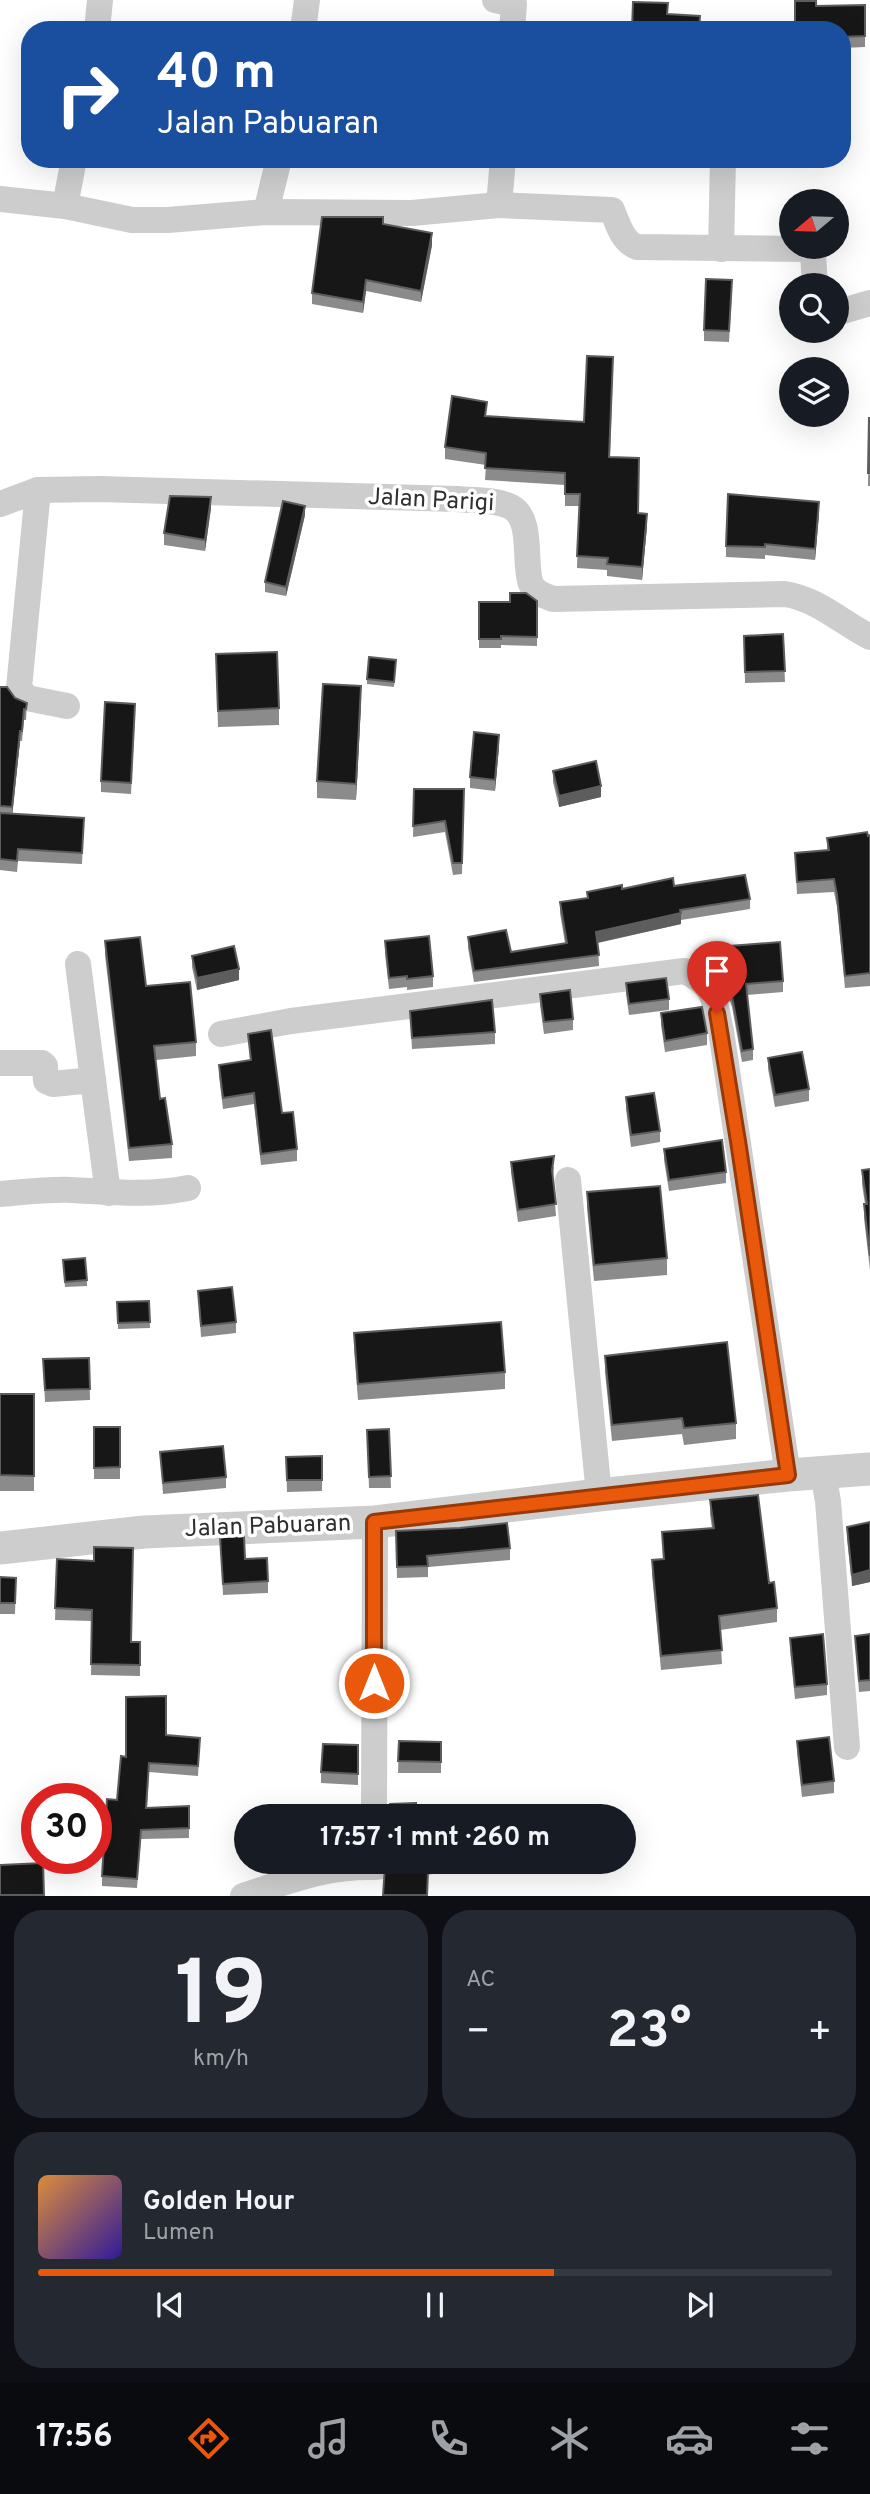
<!DOCTYPE html>
<html lang="id">
<meta charset="utf-8">
<style>
:root{--surface:#171b24;--page:#242831;--text:#f1f3f6;--muted:#9ea1a6;--line:#363941;--accent:#ea580c}
body{margin:0;font-family:Overpass,sans-serif;background:var(--page);color:var(--text);height:100vh;display:flex;flex-direction:column;font-size:26px;white-space:nowrap}
*{box-sizing:border-box;margin:0}
p{font-size:23px;color:var(--muted)}
.icon{flex:none;width:38px;height:38px;fill:none;stroke:currentColor;stroke-width:2;stroke-linecap:round;stroke-linejoin:round}
.map{position:relative;height:1896px;overflow:hidden}
.side{display:flex;flex-direction:column;gap:14px;padding:14px;background:#0d0f14;flex:1}
.side>*{flex:none}
.hud{position:absolute;left:21px;top:21px;width:830px;height:147px;border-radius:28px;box-shadow:0 7px 28px #0002;background:#1a4fa0;color:#fff;overflow:hidden}
.needle{width:46px;rotate:251deg}
.fabs{position:absolute;left:779px;top:189px;display:grid;gap:14px}
.fabs a{display:grid;place-items:center;width:70px;height:70px;border-radius:50%;background:var(--surface);box-shadow:0 7px 28px #0002;font-size:35px}
.speed{position:absolute;left:21px;top:1783px;display:flex;gap:14px;font-size:35px;font-weight:700;text-align:center}
.speed>*{display:grid;place-content:center;width:91px;height:91px;border-radius:50%;background:var(--surface);box-shadow:0 7px 28px #0002;line-height:1}
.speed .limit{border:10px solid #d22;background:#fff;color:#111}
.pin{position:absolute;display:grid;place-items:center;width:60px;height:60px;color:#fff;margin:-72px -30px;border-radius:50% 50% 50% 0;rotate:-45deg;box-shadow:0 0 7px #0007}
.pin .icon{rotate:45deg}
.me{position:absolute;width:77px;margin:-38px;rotate:0deg;stroke-linejoin:round;filter:drop-shadow(0 0 5px #0008)}
.turn{display:flex;align-items:center;gap:24px;height:147px;padding:0 21px;font-size:32px}
.turn .icon{width:91px;height:91px;stroke-width:2.5}
.turn b{display:block;font-size:49px;line-height:60px}
.big{font-size:52px;font-weight:700;line-height:1.1}
.side .tile{flex:1;display:flex;flex-direction:column;justify-content:center;gap:10px;min-width:0;padding:0 24px;border-radius:28px;background:var(--page)}
.side .dial{align-items:center;gap:0}
.dial b{font-size:91px;line-height:1}
.song{display:flex;align-items:center;gap:21px}
.cover{width:84px;height:84px;border-radius:10px;background:linear-gradient(135deg,hsl(30 70% 55%),hsl(250 70% 35%))}
.played{height:7px;border-radius:4px;background:linear-gradient(90deg,var(--accent) 65%,var(--line) 65%)}
.keys{display:flex;justify-content:space-around;direction:ltr}
.heat{display:flex;justify-content:space-between;align-items:center;font-size:38px;direction:ltr}
.side .tiles{flex:1;display:grid;gap:14px;grid-template-columns:1fr 1fr}
.tile:last-child{grid-column:span 2}
.trip{position:absolute;left:234px;top:1804px;width:402px;height:70px;border-radius:35px;background:var(--surface);box-shadow:0 7px 28px #0002;font-weight:700;line-height:70px;text-align:center}
.dock{display:flex;height:112px;justify-content:space-around;align-items:center;background:#090b0e;color:var(--muted)}
.dock .icon{width:49px;height:49px}
.dock .on{color:var(--accent)}
.dock b{font-size:32px;color:var(--text)}
.map>svg:first-child{display:block}
.lines{fill:none;stroke-linecap:round;stroke-linejoin:round}
.minor{stroke:#cdcdcd;stroke-width:26}
.tertiary{stroke:#cdcdcd;stroke-width:33}
.wall{fill:#8b8b8b}
.shaded-wall{fill:#5d5d5d}
.building{fill:#171717;stroke:#5d5d5d;stroke-width:2}
.route-casing{stroke:#983908;stroke-width:18}
.route{stroke:#ea580c;stroke-width:12}
.labels{text-anchor:middle;dominant-baseline:central;stroke-width:7;stroke-linejoin:round;paint-order:stroke}
.street-label{font-size:24px;fill:#303030;stroke:#fff}
</style>
<div class="map">
<svg width="870" height="1896" viewBox="0 0 870 1896">
<rect width="100%" height="100%" fill="#fff"/>
<g class="lines">
<g class="minor">
<polyline points="495,0 514,4 512,30"/>
<polyline points="97,30 100,0"/>
<polyline points="303,30 307,0"/>
<path d="M0,199l65,7 67,14h36l98,-8 146,1 87,-8 113,5c6,14 10,31 25,37l172,2 4,5 2,31"/>
<polyline points="499,205 503,159"/>
<polyline points="65,206 74,159"/>
<polyline points="266,212 279,159"/>
<polyline points="721,249 723,159"/>
<polyline points="836,313 870,303"/>
<polyline points="38,490 19,688 27,698 67,706"/>
<path d="M0,504l38,-14 61,-1 358,10c17,2 39,0 54,8 23,12 12,57 20,77 4,9 14,12 22,15l232,-5c32,5 56,28 85,43"/>
<polyline points="78,964 93,1080"/>
<path d="M221,1034l70,-13 393,-50c31,14 30,28 37,60l67,444"/>
<polyline points="0,1063 42,1063 45,1066 46,1081 53,1084 93,1080 108,1193"/>
<polyline points="568,1180 599,1495"/>
<path d="M0,1194c24,-2 48,-5 72,-4 40,2 77,6 116,-2"/>
<polyline points="823,1474 828,1501 847,1747"/>
<polyline points="374,1816 375,1522"/>
<polyline points="373,1867 428,1862"/>
<path d="M243,1896c46,-15 82,-30 130,-29v-5"/>
</g>
<polyline class="tertiary" points="0,1548 144,1532 375,1522 599,1495 788,1475 870,1469"/>
</g>
<g class="wall">
<polygon points="865,5 865,47 842,48 842,30 816,6"/>
<rect x="751" y="159" width="45" height="4"/>
<polygon points="383,224 432,245 421,302 366,291 363,313 312,304 312,293"/>
<polygon points="732,291 729,342 704,341 704,330"/>
<polygon points="613,369 610,457 638,513 647,526 642,580 607,576 607,570 577,568 579,506 565,506 565,485 485,480 486,465 445,459 445,447 487,416 584,422"/>
<polygon points="869,418 870,418 870,486 868,486"/>
<polygon points="211,508 205,551 164,545 164,533"/>
<polygon points="819,513 815,560 765,555 765,559 726,557 726,546"/>
<polygon points="305,515 286,596 265,592 265,582"/>
<polygon points="537,601 537,646 501,645 501,648 479,648 479,602 510,602"/>
<polygon points="783,634 785,682 745,683 744,636"/>
<polygon points="216,654 279,708 279,725 218,727"/>
<polygon points="396,665 394,687 367,684 367,679"/>
<polygon points="0,687 15,698 27,703 26,720 24,720 22,741 20,741 12,814 84,818 82,864 18,861 17,872 0,870"/>
<polygon points="361,703 356,800 317,798 317,781"/>
<polygon points="135,715 131,794 101,792 101,781"/>
<polygon points="499,746 495,791 470,788 470,777"/>
<polygon points="553,771 601,797 559,807 553,782"/>
<polygon points="414,789 464,789 462,874 453,875 445,832 413,837"/>
<polygon points="870,835 870,986 845,988 837,907 834,892 797,894 795,853 827,851 827,838"/>
<polygon points="674,886 750,899 750,909 681,920 681,924 598,943 599,966 474,982 468,948 468,937 511,952 565,943 560,913 560,902 587,898 587,892"/>
<polygon points="105,941 196,1042 196,1056 156,1060 160,1099 172,1144 172,1158 129,1161 105,955"/>
<polygon points="385,941 433,976 433,987 407,990 407,987 389,989 385,953"/>
<polygon points="717,947 783,981 783,992 747,995 753,1049 753,1060 742,1062 732,1007 726,988 719,977"/>
<polygon points="192,956 239,980 197,990 192,967"/>
<polygon points="626,983 669,999 669,1010 629,1015 626,994"/>
<polygon points="540,994 573,1019 573,1030 544,1034 540,1005"/>
<polygon points="410,1011 495,1032 495,1044 412,1049"/>
<polygon points="661,1013 707,1033 707,1045 665,1052 661,1025"/>
<polygon points="248,1034 297,1149 297,1161 261,1165 254,1104 223,1109 219,1076 219,1065 250,1060"/>
<polygon points="768,1058 809,1089 809,1101 775,1107 768,1069"/>
<polygon points="626,1097 660,1131 660,1142 631,1147 626,1109"/>
<polygon points="664,1149 726,1172 726,1183 669,1191 664,1160"/>
<polygon points="511,1162 554,1167 553,1177 556,1216 518,1222 511,1173"/>
<polygon points="870,1169 870,1270 864,1218 864,1204 865,1204 862,1184 862,1170"/>
<polygon points="587,1192 667,1258 667,1275 594,1281 587,1208"/>
<polygon points="63,1265 87,1280 87,1286 65,1287"/>
<polygon points="198,1291 236,1322 236,1333 201,1337"/>
<polygon points="149,1301 150,1328 118,1329 117,1302"/>
<polygon points="354,1333 505,1372 505,1389 358,1400 354,1349"/>
<polygon points="605,1356 736,1423 736,1439 684,1445 682,1434 612,1441 605,1372"/>
<polygon points="89,1358 90,1400 45,1402 43,1359"/>
<rect x="0" y="1394" width="34" height="97"/>
<rect x="94" y="1427" width="26" height="52"/>
<polygon points="389,1429 391,1488 369,1488 367,1430"/>
<polygon points="160,1452 226,1477 226,1488 163,1494"/>
<polygon points="322,1456 322,1491 287,1492 286,1457"/>
<polygon points="710,1500 769,1583 777,1608 777,1622 720,1630 722,1664 661,1670 652,1574 652,1560 663,1559 662,1532 712,1528 710,1514"/>
<polygon points="870,1522 870,1582 852,1586 847,1538 847,1527"/>
<polygon points="396,1531 510,1548 510,1560 428,1567 428,1577 397,1578"/>
<polygon points="220,1537 268,1581 268,1593 223,1595"/>
<polygon points="57,1559 131,1642 140,1642 140,1676 91,1675 92,1621 55,1620"/>
<polygon points="0,1577 16,1578 15,1614 0,1614"/>
<polygon points="870,1634 870,1691 859,1692 855,1636"/>
<polygon points="790,1638 827,1684 827,1695 795,1699 790,1649"/>
<polygon points="166,1735 200,1738 198,1776 149,1772 147,1808 189,1806 189,1838 141,1839 137,1888 102,1886 102,1876 117,1800"/>
<polygon points="399,1741 441,1742 441,1773 398,1773"/>
<polygon points="797,1741 834,1781 834,1793 802,1797 797,1752"/>
<polygon points="358,1745 358,1785 321,1783 321,1772"/>
</g>
<g class="shaded-wall">
<polygon points="432,233 432,245 421,302 421,291"/>
<polygon points="366,280 366,291 363,313 363,302"/>
<polygon points="211,497 211,508 205,551 205,540"/>
<polygon points="819,502 819,513 815,560 815,549"/>
<polygon points="305,506 305,515 286,596 286,587"/>
<polygon points="647,514 647,526 642,580 642,567"/>
<polygon points="361,686 361,703 356,800 356,784"/>
<polygon points="20,731 20,741 12,818 12,807"/>
<polygon points="499,735 499,746 495,791 495,780"/>
<polygon points="601,786 601,797 559,807 559,796"/>
<polygon points="681,913 681,924 596,943 596,932"/>
<polygon points="239,969 239,980 197,990 197,978"/>
<polygon points="870,1570 870,1582 852,1586 852,1575"/>
<polygon points="279,1862 293,1862 279,1865"/>
</g>
<g class="building">
<polygon points="795,1 816,1 816,6 865,5 865,36 842,37 842,30 795,30"/>
<polygon points="633,2 668,3 667,14 700,16 699,30 632,30"/>
<polygon points="322,217 383,217 383,224 432,233 421,291 366,280 363,302 312,293"/>
<polygon points="706,279 732,280 729,331 704,330"/>
<polygon points="587,356 613,357 609,457 639,458 638,513 647,514 642,567 607,564 608,558 577,556 580,494 565,494 565,473 485,468 486,453 445,447 452,396 487,402 485,416 584,422"/>
<polygon points="869,418 870,418 870,473 868,473"/>
<polygon points="728,494 819,502 815,549 765,544 765,547 726,546"/>
<polygon points="170,496 211,497 205,540 164,533"/>
<polygon points="283,501 305,506 286,587 265,582"/>
<polygon points="510,593 526,593 537,601 537,637 501,636 501,639 479,639 479,602 510,602"/>
<polygon points="783,634 785,671 745,672 744,636"/>
<polygon points="277,652 279,708 218,711 216,654"/>
<polygon points="369,657 396,660 394,682 367,679"/>
<polygon points="323,684 361,686 356,784 317,781"/>
<polygon points="0,687 7,687 15,698 27,703 26,709 24,709 22,731 20,731 12,807 0,806"/>
<polygon points="105,702 135,704 131,783 101,781"/>
<polygon points="474,732 499,735 495,780 470,777"/>
<polygon points="596,761 601,786 559,796 553,771"/>
<polygon points="414,789 464,789 462,863 453,863 445,821 413,826"/>
<polygon points="0,813 84,818 82,853 18,849 17,861 0,859"/>
<polygon points="867,832 868,836 870,835 870,973 845,976 837,895 834,879 797,882 795,853 829,850 827,838"/>
<polygon points="745,875 750,899 680,910 681,913 596,932 599,955 474,971 468,937 506,930 511,952 567,943 560,902 588,898 587,892 622,885 622,889 673,878 674,886"/>
<polygon points="429,936 433,976 407,979 407,976 389,978 385,941"/>
<polygon points="140,937 146,986 190,982 196,1042 154,1046 160,1099 165,1098 172,1144 129,1148 105,941"/>
<polygon points="780,942 783,981 746,984 753,1049 742,1051 732,996 726,977 719,966 717,947"/>
<polygon points="234,946 239,969 197,978 192,956"/>
<polygon points="666,978 669,999 629,1004 626,983"/>
<polygon points="570,990 573,1019 544,1022 540,994"/>
<polygon points="492,1000 495,1032 412,1038 410,1011"/>
<polygon points="702,1007 707,1033 665,1041 661,1013"/>
<polygon points="271,1030 282,1113 293,1112 297,1149 261,1154 254,1093 223,1098 219,1065 251,1060 248,1034"/>
<polygon points="802,1052 809,1089 775,1095 768,1058"/>
<polygon points="654,1093 660,1131 631,1135 626,1097"/>
<polygon points="722,1140 726,1172 669,1180 664,1149"/>
<polygon points="554,1156 552,1170 556,1204 518,1210 511,1162"/>
<polygon points="870,1169 870,1256 864,1204 867,1204 862,1170"/>
<polygon points="660,1186 667,1258 594,1265 587,1192"/>
<polygon points="85,1258 87,1280 65,1282 63,1260"/>
<polygon points="232,1287 236,1322 201,1326 198,1291"/>
<polygon points="149,1301 150,1322 118,1323 117,1302"/>
<polygon points="501,1322 505,1372 358,1384 354,1333"/>
<polygon points="727,1342 736,1423 684,1428 682,1418 612,1425 605,1356"/>
<polygon points="89,1358 90,1389 45,1390 43,1359"/>
<polygon points="0,1394 34,1394 34,1476 0,1475"/>
<polygon points="94,1427 120,1427 120,1467 94,1468"/>
<polygon points="389,1429 391,1476 369,1477 367,1430"/>
<polygon points="223,1446 226,1477 163,1483 160,1452"/>
<polygon points="322,1456 322,1480 287,1480 286,1457"/>
<polygon points="758,1495 769,1583 774,1582 777,1608 719,1616 722,1650 661,1656 652,1560 664,1559 662,1532 714,1528 710,1500"/>
<polygon points="870,1522 870,1570 852,1575 847,1527"/>
<polygon points="507,1523 510,1548 427,1556 428,1566 397,1567 396,1531 460,1528"/>
<polygon points="244,1536 245,1559 267,1558 268,1581 223,1584 220,1537"/>
<polygon points="94,1547 133,1548 131,1642 140,1642 140,1665 91,1664 92,1610 55,1608 57,1559 94,1561"/>
<polygon points="0,1577 16,1578 15,1603 0,1603"/>
<polygon points="823,1634 827,1684 795,1687 790,1638"/>
<polygon points="870,1634 870,1680 859,1681 855,1636"/>
<polygon points="166,1696 166,1735 200,1738 198,1766 149,1763 146,1808 189,1806 189,1828 141,1830 137,1879 102,1876 107,1799 117,1800 121,1756 126,1757 126,1697"/>
<polygon points="829,1737 834,1781 802,1785 797,1741"/>
<polygon points="399,1741 441,1742 441,1762 398,1761"/>
<polygon points="323,1744 358,1745 358,1774 321,1772"/>
<polygon points="416,1803 416,1816 385,1816 390,1804"/>
<polygon points="281,1809 328,1812 327,1816 281,1816"/>
<polygon points="43,1863 44,1895 0,1895 0,1865"/>
<polygon points="417,1864 417,1870 428,1871 427,1895 383,1895 385,1867"/>
</g>
<g class="lines">
<defs>
<polyline id="route" points="374,1683 374,1522 788,1475 738,1141 717,1013"/>
</defs>
<use href="#route" class="route-casing"/>
<use href="#route" class="route"/>
</g>
<g class="labels">
<g class="street-label">
<text transform="translate(431 501) rotate(3)">Jalan Parigi</text>
<text transform="translate(268 1527) rotate(-2)">Jalan Pabuaran</text>
</g>
</g>
</svg>
<div class="fabs">
<a><svg class="needle" viewBox="-14 -14 28 28"><path d="M0-13l5 13h-10z" fill="#e53935"/><path d="M0 13l5-13h-10z" fill="#9ea1a6"/></svg></a>
<a><svg class="icon" aria-label="search" viewBox="0 0 24 24"><circle cx="10" cy="10" r="6"/><path d="M15 15l6 6"/></svg></a>
<a><svg class="icon" aria-label="layers" viewBox="0 0 24 24"><path d="M12 4l9 5-9 5-9-5zM3 14l9 5 9-5"/></svg></a>
</div>
<div class="speed"><div class="limit">30</div></div>
<div class="pin" style="left:717px;top:1013px;background:#d93025"><svg class="icon" aria-label="arrive" viewBox="0 0 24 24"><path d="M6 21V4h12l-3 4 3 4H6"/></svg></div>
<svg class="me" style="left:374px;top:1683px" viewBox="-20 -20 40 40"><circle r="17" fill="#ea580c" stroke="#fff" stroke-width="3"/><path d="M0-11L8 9 0 5-8 9z" fill="#fff"/></svg>
<div class="trip">17:57 · 1 mnt · 260 m</div>
<div class="hud">
<div class="turn"><svg class="icon" aria-label="right" viewBox="0 0 24 24"><path d="M7 20v-9h11M14 6l5 5-5 5"/></svg><div><b>40 m</b>Jalan Pabuaran</div></div>
</div>
</div>
<section class="side">
<div class="tiles">
<div class="tile dial"><b>19</b><p>km/h</p></div>
<div class="tile"><p>AC</p>
<div class="heat"><a>−</a><b class="big">23°</b><a>+</a></div>
</div>
<div class="tile">
<div class="song"><i class="cover"></i><div><b>Golden Hour</b><p>Lumen</p></div></div>
<div class="played"></div>
<div class="keys"><svg class="icon" aria-label="previous" viewBox="0 0 24 24"><path d="M18 5L8 12l10 7zM5 5v14"/></svg><svg class="icon" aria-label="pause" viewBox="0 0 24 24"><path d="M8 5v14M16 5v14"/></svg><svg class="icon" aria-label="next" viewBox="0 0 24 24"><path d="M6 5l10 7-10 7zM19 5v14"/></svg></div>
</div>
</div>
</section>
<nav class="dock">
<b>17:56</b>
<svg class="icon on" aria-label="directions" viewBox="0 0 24 24"><path d="M12 3l9 9-9 9-9-9zM9 14v-3h6M13 9l2 2-2 2"/></svg>
<svg class="icon" aria-label="music" viewBox="0 0 24 24"><path d="M9 18V5l10-2v13"/><circle cx="6" cy="18" r="3"/><circle cx="16" cy="16" r="3"/></svg>
<svg class="icon" aria-label="phone" viewBox="0 0 24 24"><path d="M5 4h4l2 5-3 2q2 4 5 5l2-3 5 2v4C11 20 4 13 5 4z"/></svg>
<svg class="icon" aria-label="climate" viewBox="0 0 24 24"><path d="M12 3v18M4 7l16 10M4 17L20 7"/></svg>
<svg class="icon" aria-label="car" viewBox="0 0 24 24"><path d="M5 17H2v-5l4-1 3-4h7l3 4 3 1v5h-3M9 17h6M6 11h13"/><circle cx="7" cy="17" r="2"/><circle cx="17" cy="17" r="2"/></svg>
<svg class="icon" aria-label="filters" viewBox="0 0 24 24"><path d="M4 7h16M4 17h16"/><circle cx="9" cy="7" r="2"/><circle cx="15" cy="17" r="2"/></svg>
</nav>
